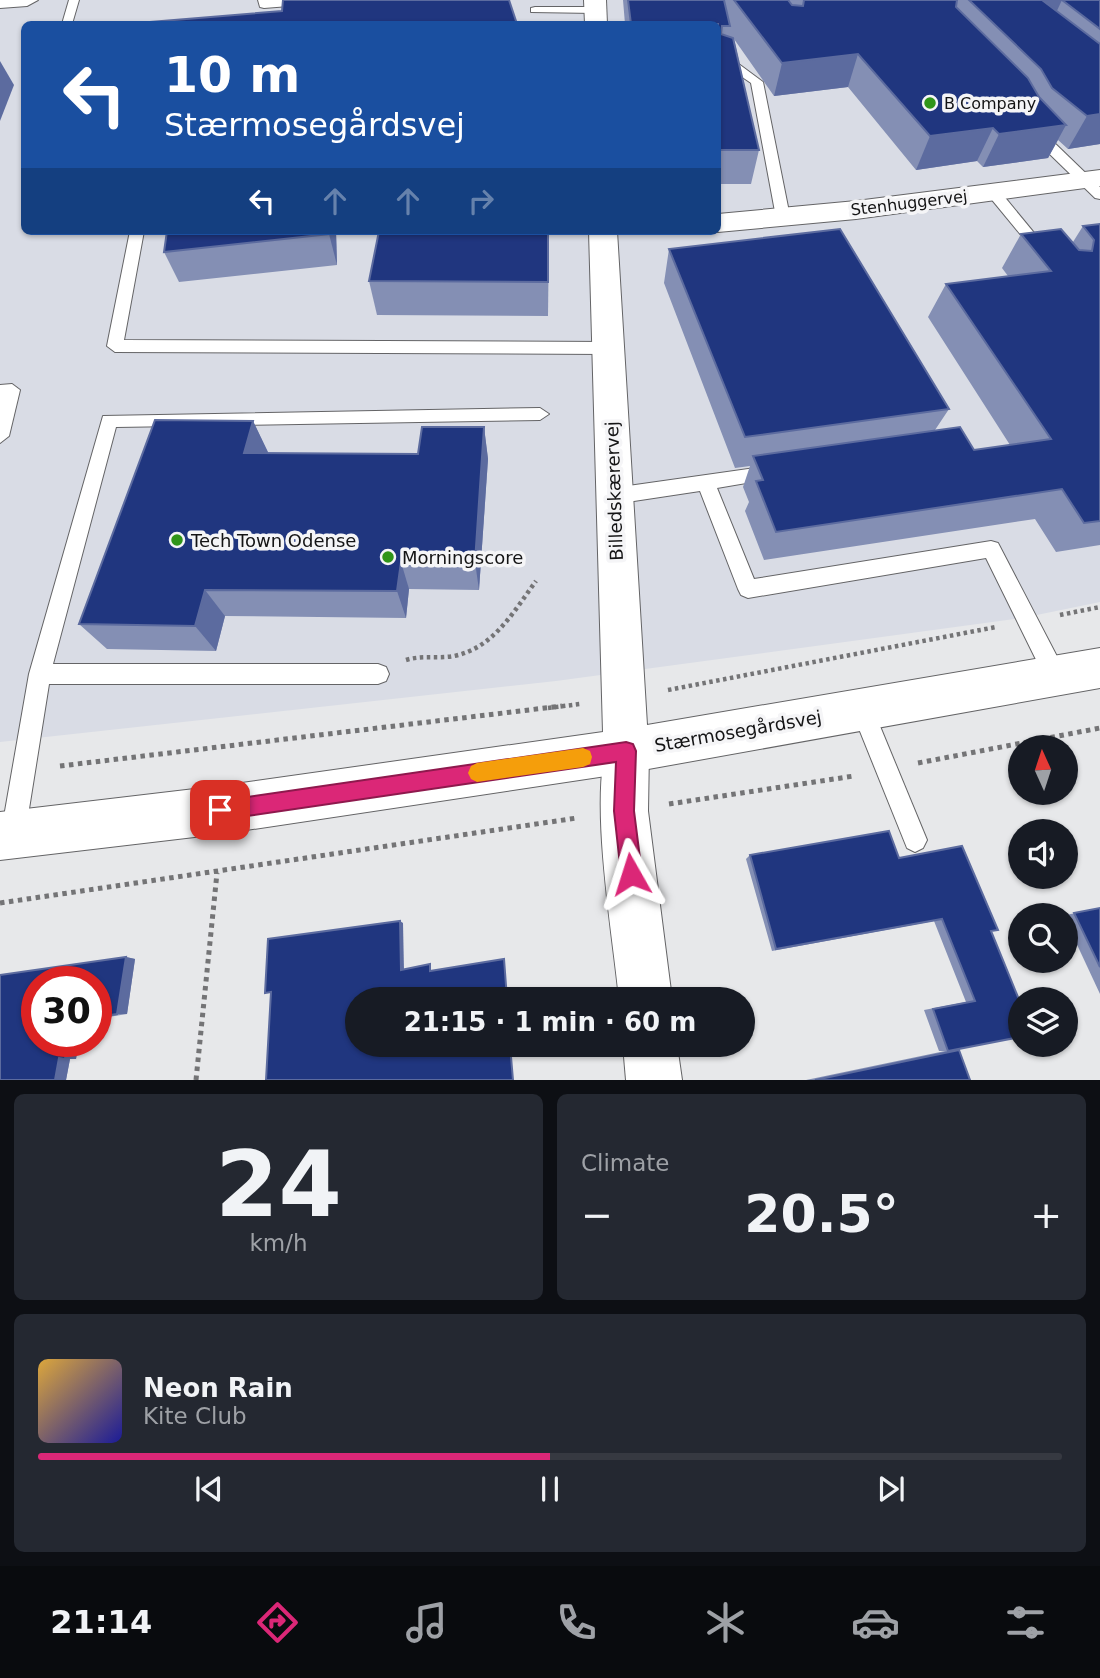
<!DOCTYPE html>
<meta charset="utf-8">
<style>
:root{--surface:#171b24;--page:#242831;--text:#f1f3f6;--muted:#9ea1a6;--line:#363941;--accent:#db2777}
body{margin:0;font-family:"DejaVu Sans",sans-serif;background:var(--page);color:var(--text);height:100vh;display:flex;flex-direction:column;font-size:26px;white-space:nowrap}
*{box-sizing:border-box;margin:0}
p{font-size:23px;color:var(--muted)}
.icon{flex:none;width:38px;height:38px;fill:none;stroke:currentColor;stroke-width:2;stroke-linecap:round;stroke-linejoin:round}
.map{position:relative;height:1080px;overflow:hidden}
.drawer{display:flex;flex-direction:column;gap:14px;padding:14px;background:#0d0f14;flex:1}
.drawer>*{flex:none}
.guide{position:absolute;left:21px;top:21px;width:700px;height:214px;border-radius:10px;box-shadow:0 2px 5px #0004;background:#1a4fa0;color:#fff;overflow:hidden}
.needle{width:46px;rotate:357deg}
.buttons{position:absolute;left:1008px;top:735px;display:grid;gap:14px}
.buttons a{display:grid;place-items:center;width:70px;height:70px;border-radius:50%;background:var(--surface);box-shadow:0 2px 5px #0004;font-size:35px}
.speed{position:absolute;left:21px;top:966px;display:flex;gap:14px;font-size:35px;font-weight:700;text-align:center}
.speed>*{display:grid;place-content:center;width:91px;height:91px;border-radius:50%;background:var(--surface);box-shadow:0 2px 5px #0004;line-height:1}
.speed .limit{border:10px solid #d22;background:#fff;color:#111}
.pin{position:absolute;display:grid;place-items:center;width:60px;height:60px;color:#fff;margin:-30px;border-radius:14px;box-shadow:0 4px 10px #0006}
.me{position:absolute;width:77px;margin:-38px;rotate:354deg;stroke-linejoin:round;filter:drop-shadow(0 0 5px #0008)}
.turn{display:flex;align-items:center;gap:24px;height:147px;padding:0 28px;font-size:32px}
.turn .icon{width:91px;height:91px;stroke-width:2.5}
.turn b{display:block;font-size:49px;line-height:60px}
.lanes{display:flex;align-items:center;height:66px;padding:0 28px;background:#0003;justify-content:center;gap:35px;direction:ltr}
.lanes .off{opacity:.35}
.big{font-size:52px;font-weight:800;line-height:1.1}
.drawer .widget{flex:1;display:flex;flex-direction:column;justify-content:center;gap:10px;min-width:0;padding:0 24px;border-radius:10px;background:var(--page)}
.drawer .dial{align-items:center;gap:0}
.dial b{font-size:91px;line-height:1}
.song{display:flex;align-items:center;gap:21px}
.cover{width:84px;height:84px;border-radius:10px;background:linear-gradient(135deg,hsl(40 70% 55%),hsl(240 70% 35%))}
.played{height:7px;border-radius:4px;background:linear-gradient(90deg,var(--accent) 50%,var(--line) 50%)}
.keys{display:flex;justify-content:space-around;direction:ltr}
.heat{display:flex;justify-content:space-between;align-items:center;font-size:38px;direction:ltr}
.drawer .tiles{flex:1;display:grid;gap:14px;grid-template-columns:1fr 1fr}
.widget:last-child{grid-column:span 2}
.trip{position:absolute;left:345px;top:987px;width:410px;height:70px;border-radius:35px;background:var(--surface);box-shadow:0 2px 5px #0004;font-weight:800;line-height:70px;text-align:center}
.tabs{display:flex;height:112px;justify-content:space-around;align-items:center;background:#090b0e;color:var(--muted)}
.tabs .icon{width:49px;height:49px}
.tabs .current{color:var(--accent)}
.tabs b{font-size:32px;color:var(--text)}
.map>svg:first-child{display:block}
.built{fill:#d9dce5;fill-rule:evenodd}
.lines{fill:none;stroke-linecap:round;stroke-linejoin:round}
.service-casing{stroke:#646466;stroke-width:2}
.minor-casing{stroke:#646466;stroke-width:2}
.tertiary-casing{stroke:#646466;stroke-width:2}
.path-far1{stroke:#747476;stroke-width:4.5;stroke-dasharray:3.5 3.5;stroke-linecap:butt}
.path{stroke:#747476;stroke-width:5;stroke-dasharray:4.5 4.5;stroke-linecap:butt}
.service{fill:#fff;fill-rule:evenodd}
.minor{fill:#fff;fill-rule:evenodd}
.tertiary{fill:#fff;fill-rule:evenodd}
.wall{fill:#848fb4}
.shaded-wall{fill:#5c6b9f}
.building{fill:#20367f;stroke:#5c6b9f;stroke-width:2}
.route{fill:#db2777;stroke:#8e194d;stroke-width:2}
.slow{fill:#f59e0b}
.poi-dot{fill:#309519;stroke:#f5f5f7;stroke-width:2.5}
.labels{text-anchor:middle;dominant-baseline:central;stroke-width:7;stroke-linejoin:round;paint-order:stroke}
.far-poi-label{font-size:16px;fill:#141415;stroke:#f5f5f7;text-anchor:start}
.far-street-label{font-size:16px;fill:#141415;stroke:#f5f5f7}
.street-label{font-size:18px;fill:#141415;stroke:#f5f5f7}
.poi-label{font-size:18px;fill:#141415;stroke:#f5f5f7;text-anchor:start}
</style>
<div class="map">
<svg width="1100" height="1080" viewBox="0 0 1100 1080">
<rect width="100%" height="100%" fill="#e7e8ea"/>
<path class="built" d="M0,0h1100v602l-78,16 -466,63 -556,61zM24,24h694v207h-694z"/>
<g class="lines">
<defs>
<g id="service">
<polygon points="69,0 79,0 72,24 62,24"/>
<polygon points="258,0 332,0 327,3 264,8 260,7"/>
<polygon points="535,7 595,7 600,10 595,13 531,12 531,8"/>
<polygon points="718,60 736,62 763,82 790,217 788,220 778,220 776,217 751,83 729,68 718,67"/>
<polygon points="1030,129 1040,129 1100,187 1100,199 1095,198 1030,135"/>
<polygon points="993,188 998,189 1049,251 1049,257 1039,257 988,195 986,192"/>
<polygon points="130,231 144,231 124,340 608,342 616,348 608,354 115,352 107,346"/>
<polygon points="12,384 20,390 9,436 0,443 0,385"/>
<polygon points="540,408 549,414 540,420 116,427 53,664 378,664 386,667 389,674 386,681 378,684 49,684 25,834 21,842 13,846 5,842 1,834 29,674 103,416"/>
<polygon points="769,466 775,468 778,473 775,478 717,488 754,579 991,541 998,543 1063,668 1066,675 1063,682 1055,685 1047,682 986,558 748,598 741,595 738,589 700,491 614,504 607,501 605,496 607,491 614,488"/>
<polygon points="862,699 870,702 927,840 923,848 915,852 907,848 851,709 854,702"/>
</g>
<g id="minor">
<path d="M626,729l16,6 7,16 -1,60 24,188h-53c-6,-64 -32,-208 -9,-264z"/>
<polygon points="623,1045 677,1045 682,1080 626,1080"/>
</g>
<g id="tertiary">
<polygon points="0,0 38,0 27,6 0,8"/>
<polygon points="584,0 606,0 607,24 585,24"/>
<polygon points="1100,170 1100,186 856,219 718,232 715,231 718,231 718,214 856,201"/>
<polygon points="589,231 617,231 647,725 1100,648 1100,688 626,773 220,834 0,860 0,812 220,786 603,732"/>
</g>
</defs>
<use href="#service" class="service-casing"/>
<use href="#minor" class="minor-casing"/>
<use href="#tertiary" class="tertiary-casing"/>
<g class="path-far1">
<polyline points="1060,615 1100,607"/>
<path d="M406,660c16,-5 32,-1 48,-4 40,-8 60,-45 82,-75"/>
<polyline points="668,690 996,627"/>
<polyline points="548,708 580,704"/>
</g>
<g class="path">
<polyline points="918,763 1100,728"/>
<polyline points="60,766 562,706"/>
<polyline points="669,804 854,776"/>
<polyline points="0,903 577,818"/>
<polyline points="196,1080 217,873"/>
</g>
<use href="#service" class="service"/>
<use href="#minor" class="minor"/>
<use href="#tertiary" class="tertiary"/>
</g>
<g class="wall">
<polygon points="623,0 1100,0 1100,144 1068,149 1058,140 1048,158 983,167 977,161 916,170 848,87 774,96 734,39 759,150 751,184 718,184 718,24 625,24"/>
<polygon points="1100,224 1100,545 1056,552 1035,519 764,560 745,511 749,502 743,487 750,466 735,468 664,283 669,249 949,409 935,430 974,450 1010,445 928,317 946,284 1008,276 1002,268 1021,234 1073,242 1083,226"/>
<polygon points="336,231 337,265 179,282 164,252"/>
<polygon points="549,231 548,316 377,315 369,281"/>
<polygon points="253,421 268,453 418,454 484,427 488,459 479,590 409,589 406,618 225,616 216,651 107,649 79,624"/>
<polygon points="750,855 899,858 991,932 1020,1002 953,1050 959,1050 970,1080 806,1080 945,1051 939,1051 924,1010 966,1002 934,921 772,951 746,859"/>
<polygon points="1100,908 1100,994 1066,921 1066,915"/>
<polygon points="126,957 135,959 127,1014 96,1019 96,982 37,982 37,1041 79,1041 76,1059 70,1059 66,1080 0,1080 0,975"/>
</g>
<g class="shaded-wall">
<polygon points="1041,0 1062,0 1054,17"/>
<polygon points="858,54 848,87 774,96 782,63"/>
<polygon points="0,61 14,85 0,121"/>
<polygon points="1100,114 1100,144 1068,149 1087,116"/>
<polygon points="1066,125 1048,158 983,167 999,134"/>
<polygon points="993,128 977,161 916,170 930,136"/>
<polygon points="329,231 336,231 337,265 329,234"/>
<polygon points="253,421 268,452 260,483 244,453"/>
<polygon points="484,427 488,459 479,590 475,562"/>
<polygon points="401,562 409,589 406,618 397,591"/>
<polygon points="205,590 225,616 216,651 195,626"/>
<polygon points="400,921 403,923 404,971 401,970"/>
<polygon points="126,957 135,959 127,1014 117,1014"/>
<polygon points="68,1041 79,1041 76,1059 70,1059 66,1080 55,1080 59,1058"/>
</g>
<g class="building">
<polygon points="283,0 509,0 517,24 137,24 138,23 282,11"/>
<polygon points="628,0 724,0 730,26 722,26 721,34 733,38 759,150 718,150 718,24 631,24"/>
<polygon points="734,0 788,0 792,5 803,6 804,0 957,0 956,7 1028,78 1039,97 1066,125 999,134 993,128 930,136 858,54 782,63"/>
<polygon points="969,0 1042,0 1100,44 1100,114 1087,116 1052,88 1041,69"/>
<polygon points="1062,0 1100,0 1100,29"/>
<polygon points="1100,224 1100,521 1084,523 1062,489 776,532 756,481 763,480 753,456 960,427 974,450 1051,439 946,284 1051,271 1021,234 1061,229 1079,250 1092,251 1094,240 1083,226"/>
<polygon points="840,229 949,409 745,437 669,249"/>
<polygon points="167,231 329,231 329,234 164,252"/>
<polygon points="379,231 548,231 548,282 369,281"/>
<polygon points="155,420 253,421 244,453 418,454 422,427 484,427 475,562 401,562 397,591 205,590 195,626 79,624"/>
<polygon points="889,831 899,858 962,846 998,930 991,931 1020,1002 1020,1037 948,1051 933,1009 975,1001 942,919 776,949 750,855"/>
<polygon points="1100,908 1100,967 1074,913"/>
<polygon points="400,921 401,970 430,964 430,971 504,959 507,999 357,999 357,1045 510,1045 513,1080 266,1080 271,992 265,993 268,939"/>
<polygon points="126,957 117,1014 96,1017 96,982 37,982 37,1041 68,1041 65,1059 59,1058 55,1080 0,1080 0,975"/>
<polygon points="959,1050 970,1080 815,1080"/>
</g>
<polygon class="route" points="626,742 633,744 636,751 634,811 642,874 639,881 631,884 624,881 621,874 614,811 616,762 220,820 213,817 210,810 213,803 220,801"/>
<polygon class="slow" points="583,748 590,751 592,757 590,764 583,767 477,782 471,779 468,773 471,766 477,763"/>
<g class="poi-dot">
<circle cx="930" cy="103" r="7"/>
<circle cx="177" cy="540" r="7"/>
<circle cx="388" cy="557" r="7"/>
</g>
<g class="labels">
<g class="far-poi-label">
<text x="944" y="103">B Company</text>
</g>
<g class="far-street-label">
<text transform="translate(909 203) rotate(-7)">Stenhuggervej</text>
</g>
<g class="street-label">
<text transform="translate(614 491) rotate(-92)">Billedskærervej</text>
<text transform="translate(738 731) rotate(-10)">Stærmosegårdsvej</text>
</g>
<g class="poi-label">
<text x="191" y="540">Tech Town Odense</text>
<text x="402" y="557">Morningscore</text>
</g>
</g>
</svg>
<div class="buttons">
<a><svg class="needle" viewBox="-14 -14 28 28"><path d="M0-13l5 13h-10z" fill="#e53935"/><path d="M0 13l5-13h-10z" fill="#9ea1a6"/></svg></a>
<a><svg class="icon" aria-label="sound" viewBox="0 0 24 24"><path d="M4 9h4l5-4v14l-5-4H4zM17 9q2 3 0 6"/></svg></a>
<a><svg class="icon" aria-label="search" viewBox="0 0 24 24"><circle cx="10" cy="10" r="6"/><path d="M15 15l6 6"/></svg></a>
<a><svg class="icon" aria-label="layers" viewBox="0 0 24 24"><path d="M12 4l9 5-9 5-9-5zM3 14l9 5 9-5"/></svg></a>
</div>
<div class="speed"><div class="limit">30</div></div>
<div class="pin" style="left:220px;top:810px;background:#d93025"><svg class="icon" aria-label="arrive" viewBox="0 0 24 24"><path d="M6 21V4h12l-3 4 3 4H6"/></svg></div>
<svg class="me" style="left:631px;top:874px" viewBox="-20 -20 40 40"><path d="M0-17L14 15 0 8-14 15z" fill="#db2777" stroke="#fff" stroke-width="4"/></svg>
<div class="trip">21:15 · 1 min · 60 m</div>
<div class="guide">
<div class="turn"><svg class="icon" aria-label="left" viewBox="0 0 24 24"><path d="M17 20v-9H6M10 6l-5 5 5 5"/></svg><div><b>10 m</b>Stærmosegårdsvej</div></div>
<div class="lanes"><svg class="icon" aria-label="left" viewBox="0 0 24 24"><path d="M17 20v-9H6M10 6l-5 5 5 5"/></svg><svg class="icon off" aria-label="ahead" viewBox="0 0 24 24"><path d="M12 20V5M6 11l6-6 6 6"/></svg><svg class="icon off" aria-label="ahead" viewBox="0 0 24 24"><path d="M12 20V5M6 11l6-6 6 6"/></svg><svg class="icon off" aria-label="right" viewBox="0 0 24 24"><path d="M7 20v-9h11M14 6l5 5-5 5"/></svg></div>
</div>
</div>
<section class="drawer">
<div class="tiles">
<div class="widget dial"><b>24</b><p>km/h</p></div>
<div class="widget"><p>Climate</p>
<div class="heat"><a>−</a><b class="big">20.5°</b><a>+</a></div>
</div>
<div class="widget">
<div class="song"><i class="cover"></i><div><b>Neon Rain</b><p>Kite Club</p></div></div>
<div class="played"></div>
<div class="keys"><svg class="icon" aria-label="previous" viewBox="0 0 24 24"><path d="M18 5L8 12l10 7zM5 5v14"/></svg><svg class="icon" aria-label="pause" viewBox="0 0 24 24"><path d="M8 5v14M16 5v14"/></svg><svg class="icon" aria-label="next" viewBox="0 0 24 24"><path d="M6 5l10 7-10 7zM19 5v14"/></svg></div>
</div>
</div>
</section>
<nav class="tabs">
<b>21:14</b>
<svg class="icon current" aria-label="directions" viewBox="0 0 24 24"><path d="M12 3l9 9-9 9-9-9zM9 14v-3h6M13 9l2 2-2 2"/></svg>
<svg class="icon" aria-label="music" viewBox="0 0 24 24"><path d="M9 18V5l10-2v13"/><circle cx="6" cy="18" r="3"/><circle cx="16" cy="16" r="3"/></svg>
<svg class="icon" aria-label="phone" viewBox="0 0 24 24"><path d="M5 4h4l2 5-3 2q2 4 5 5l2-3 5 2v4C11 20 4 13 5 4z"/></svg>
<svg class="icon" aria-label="climate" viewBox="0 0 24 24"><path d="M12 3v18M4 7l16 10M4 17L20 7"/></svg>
<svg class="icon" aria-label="car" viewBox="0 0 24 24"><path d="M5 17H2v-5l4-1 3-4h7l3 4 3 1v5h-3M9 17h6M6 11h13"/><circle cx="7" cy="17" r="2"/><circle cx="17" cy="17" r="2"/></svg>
<svg class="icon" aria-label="filters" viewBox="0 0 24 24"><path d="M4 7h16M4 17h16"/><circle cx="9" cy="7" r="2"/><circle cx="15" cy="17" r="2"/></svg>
</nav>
